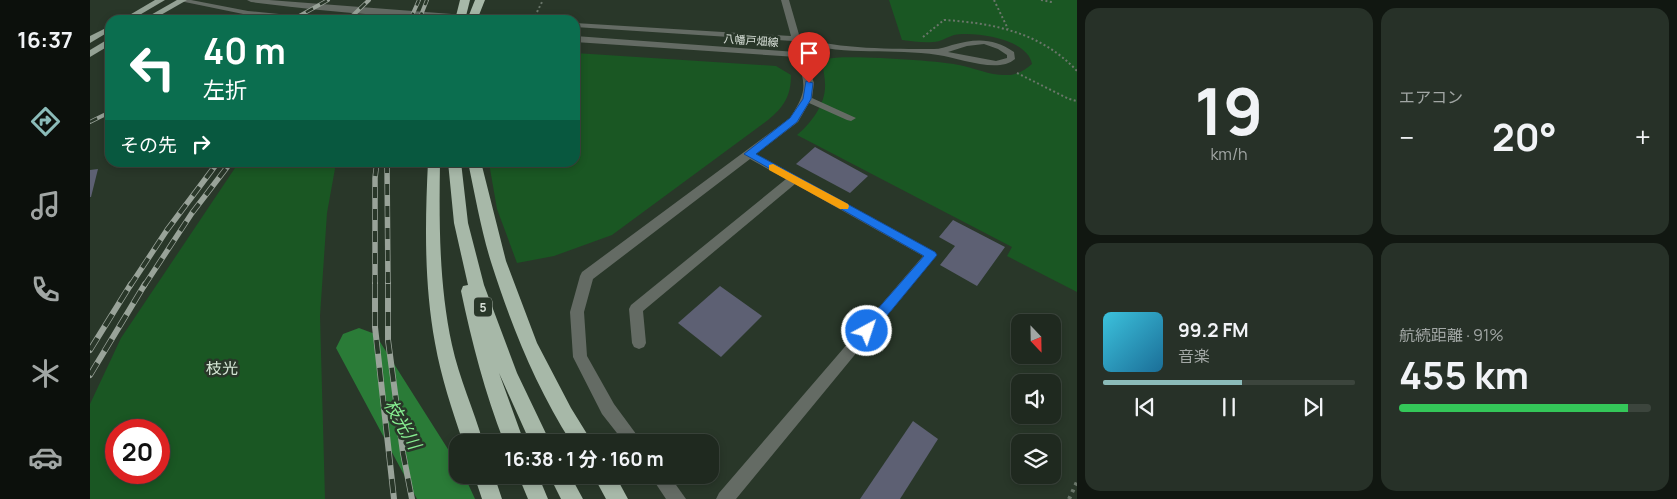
<!DOCTYPE html>
<html lang="ja">
<meta charset="utf-8">
<style>
:root{--surface:#1f291f;--page:#273128;--text:#f1f3f6;--muted:#a1a6a4;--line:#3c453d;--accent:#8bbbb9}
body{margin:0;font-family:Manrope,"Noto Sans JP",sans-serif;background:var(--page);color:var(--text);height:100vh;display:flex;flex-direction:column;font-size:19px;white-space:nowrap}
*{box-sizing:border-box;margin:0}
p{font-size:16px;color:var(--muted)}
.icon{flex:none;width:28px;height:28px;fill:none;stroke:currentColor;stroke-width:2;stroke-linecap:round;stroke-linejoin:round}
.map{position:relative;flex:1;overflow:hidden}
.panel{display:flex;flex-direction:column;gap:8px;padding:8px;background:#111711;width:600px}
.panel>*{flex:none}
.top-card{position:absolute;left:15px;top:15px;width:475px;height:152px;border-radius:15px;box-shadow:0 2px 8px #0003,0 0 0 1px var(--line);background:#0b6e4f;color:#fff;overflow:hidden}
.needle{width:32px;rotate:158deg}
.fabs{position:absolute;left:921px;top:314px;display:grid;gap:10px}
.fabs a{display:grid;place-items:center;width:50px;height:50px;border-radius:10px;background:var(--surface);box-shadow:0 2px 8px #0003,0 0 0 1px var(--line);font-size:25px}
.speed{position:absolute;left:15px;top:419px;display:flex;gap:10px;font-size:25px;font-weight:700;text-align:center}
.speed>*{display:grid;place-content:center;width:65px;height:65px;border-radius:50%;background:var(--surface);box-shadow:0 2px 8px #0003,0 0 0 1px var(--line);line-height:1}
.speed .limit{border:8px solid #d22;background:#fff;color:#111}
.pin{position:absolute;display:grid;place-items:center;width:42px;height:42px;color:#fff;margin:-51px -21px;border-radius:50% 50% 50% 0;rotate:-45deg;box-shadow:0 0 5px #0007}
.pin .icon{rotate:45deg}
.me{position:absolute;width:55px;margin:-28px;rotate:40deg;stroke-linejoin:round;filter:drop-shadow(0 0 4px #0008)}
.turn{display:flex;align-items:center;gap:18px;height:105px;padding:0 15px;font-size:22px}
.turn .icon{width:65px;height:65px;stroke-width:2.5}
.turn b{display:block;font-size:35px;line-height:42px}
.then{display:flex;align-items:center;height:48px;padding:0 15px;background:#0003;gap:10px;font-size:19px}
.big{font-size:38px;font-weight:700;line-height:1.1}
.panel .widget{flex:1;display:flex;flex-direction:column;justify-content:center;gap:8px;min-width:0;padding:0 18px;border-radius:15px;background:var(--page)}
.panel .dial{align-items:center;gap:0}
.dial b{font-size:65px;line-height:1}
.song{display:flex;align-items:center;gap:15px}
.cover{width:60px;height:60px;border-radius:8px;background:linear-gradient(135deg,hsl(190 70% 55%),hsl(200 70% 35%))}
.played{height:5px;border-radius:2px;background:linear-gradient(90deg,var(--accent) 55%,var(--line) 55%)}
.keys{display:flex;justify-content:space-around;direction:ltr}
.heat{display:flex;justify-content:space-between;align-items:center;font-size:28px;direction:ltr}
.charge{height:8px;border-radius:4px;background:linear-gradient(90deg,#34c759 91%,var(--line) 0)}
.panel .tiles{flex:1;display:grid;gap:8px;grid-template-columns:repeat(2,1fr)}
.trip{position:absolute;left:359px;top:434px;width:270px;height:50px;border-radius:15px;background:var(--surface);box-shadow:0 2px 8px #0003,0 0 0 1px var(--line);font-weight:700;line-height:50px;text-align:center}
main{display:flex;flex:1;min-height:0}
.tabs{display:flex;flex-direction:column;width:90px;justify-content:space-around;align-items:center;background:#0c100c;color:var(--muted)}
.tabs .icon{width:35px;height:35px}
.tabs .selected{color:var(--accent)}
.tabs b{font-size:22px;color:var(--text)}
.map>svg:first-child{display:block}
.green{fill:#1a5723;fill-rule:evenodd}
.lines{fill:none;stroke-linecap:round;stroke-linejoin:round}
.river{fill:#2a7b37;fill-rule:evenodd}
.building{fill:#5d6073}
.path-far1{stroke:#6a766a;stroke-width:2;stroke-dasharray:2 2.5;stroke-linecap:butt}
.path{stroke:#6a766a;stroke-width:4;stroke-dasharray:3 4.5;stroke-linecap:butt}
.minor{fill:#646b64;fill-rule:evenodd}
.major{fill:#94a295;fill-rule:evenodd}
.highway{fill:#a7b8a8;fill-rule:evenodd}
.rail-far2-casing{stroke:#99a399;stroke-width:4}
.rail-far1-casing{stroke:#99a399;stroke-width:5.5}
.rail-casing{stroke:#99a399;stroke-width:6}
.rail-far2{stroke:#293729;stroke-width:2.5;stroke-dasharray:8;stroke-linecap:butt}
.rail-far1{stroke:#293729;stroke-width:4;stroke-dasharray:11;stroke-linecap:butt}
.rail{stroke:#293729;stroke-width:4.5;stroke-dasharray:14;stroke-linecap:butt}
.route{fill:#1a73e8;stroke:#114b97}
.slow{fill:#f59e0b}
.labels{text-anchor:middle;dominant-baseline:central;stroke-width:5;stroke-linejoin:round;paint-order:stroke}
.far-street-label{font-size:11px;fill:#d8e0d8;stroke:#293729}
.shield{fill:#293729;stroke:#a4ada4;stroke-width:1}
.shield-label{font-size:12px;font-weight:bold;fill:#d8e0d8}
.quarter-label{font-size:16px;fill:#d6e7d6;stroke:#293729}
.near-water-label{font-size:18px;font-style:italic;fill:#87ee91;stroke:#293729}
</style>
<main>
<nav class="tabs">
<b>16:37</b>
<svg class="icon selected" aria-label="directions" viewBox="0 0 24 24"><path d="M12 3l9 9-9 9-9-9zM9 14v-3h6M13 9l2 2-2 2"/></svg>
<svg class="icon" aria-label="music" viewBox="0 0 24 24"><path d="M9 18V5l10-2v13"/><circle cx="6" cy="18" r="3"/><circle cx="16" cy="16" r="3"/></svg>
<svg class="icon" aria-label="phone" viewBox="0 0 24 24"><path d="M5 4h4l2 5-3 2q2 4 5 5l2-3 5 2v4C11 20 4 13 5 4z"/></svg>
<svg class="icon" aria-label="climate" viewBox="0 0 24 24"><path d="M12 3v18M4 7l16 10M4 17L20 7"/></svg>
<svg class="icon" aria-label="car" viewBox="0 0 24 24"><path d="M5 17H2v-5l4-1 3-4h7l3 4 3 1v5h-3M9 17h6M6 11h13"/><circle cx="7" cy="17" r="2"/><circle cx="17" cy="17" r="2"/></svg>
</nav>
<div class="map">
<svg width="987" height="499" viewBox="0 0 987 499">
<rect width="100%" height="100%" fill="#293729"/>
<g class="green">
<path d="M799,0h188v292l-70,-36 5,-9 -215,-112c14,-12 29,-31 28,-51 0,-7 -2,-13 -2,-20 0,-1 4,-5 5,-5 12,-5 115,2 131,6 16,3 32,11 49,10 9,0 17,-5 24,-11 -4,-25 -57,-33 -78,-29 -7,2 -13,7 -21,7 -11,1 -21,-1 -31,-2z"/>
<path d="M485,53l201,13 15,9c0,21 -7,32 -23,45l-156,115 -58,21 -37,7 -20,-54 -8,-46 86,-1z"/>
<path d="M149,162l97,1 -9,50 -7,103 5,183h-235v-95l31,-66zM26,430h43v42h-43z"/>
</g>
<g class="lines">
<polygon class="river" points="269,328 285,334 368,465 368,475 374,475 385,499 327,499 246,348 253,334"/>
</g>
<g class="building">
<polygon points="725,147 778,176 760,193 706,164"/>
<polygon points="8,169 1,197 0,197 0,170"/>
<polygon points="863,220 915,247 887,286 850,265 865,246 849,237"/>
<polygon points="630,286 672,316 631,357 588,323"/>
<polygon points="823,421 848,439 810,499 770,499"/>
</g>
<g class="lines">
<g class="path-far1">
<polyline points="904,0 918,29"/>
<polyline points="951,0 961,2 960,0"/>
<polyline points="443,20 453,0"/>
<path d="M833,37l21,-17c50,3 98,13 133,51"/>
<polyline points="927,73 979,99 987,101"/>
</g>
<polyline class="path" points="979,499 987,482"/>
<g class="minor">
<polygon points="85,0 101,0 158,11 229,18 233,20 205,20 158,15"/>
<path d="M157,0h22l235,18 4,2c-85,0 -172,-7 -257,-18z"/>
<path d="M691,0h8l11,38c41,11 91,11 134,11 6,0 12,-2 18,-4 24,-7 42,-7 62,7l1,7c-17,15 -55,-1 -77,-4 -45,-7 -92,1 -136,-12l2,7 3,-1 4,3 -6,4 9,27 -2,15 44,20 -5,3 -4,-1 -38,-17 -11,19 -42,32 179,98 2,3 -201,244h-20l3,-6 204,-237 -128,-72 -152,127 3,32 -2,4 -5,2 -5,-2 -2,-4 -3,-34 2,-4 155,-126 -36,-20 -157,120 -9,33 3,44 27,48 28,38h-18l-22,-28 -29,-57 -3,-45 10,-36 2,-4 208,-154c17,-27 16,-31 7,-61l-222,-15v-6l221,16 -3,-11 -218,-14v-4l216,13zM894,44l14,5 9,6v3l-11,3 -48,-9 19,-6z"/>
<polygon points="560,475 579,475 596,499 576,499"/>
</g>
<g class="major">
<polygon points="65,0 75,0 41,20 31,20"/>
<polygon points="87,0 97,0 62,20 52,20"/>
<polygon points="20,26 20,31 0,43 0,36"/>
<polygon points="20,38 20,45 0,57 0,50"/>
</g>
<g class="highway">
<polygon points="370,0 380,0 375,20 365,20"/>
<polygon points="385,0 395,0 387,20 377,20"/>
<path d="M338,162h12c-1,61 -1,123 12,183 7,33 22,65 31,97h-20c-11,-32 -22,-65 -28,-99 -11,-60 -10,-120 -7,-181z"/>
<path d="M358,162h13l7,61 16,62 33,88 33,69h-20l-31,-69 25,69h-20c-19,-49 -32,-99 -43,-151l2,-5 5,-1 -14,-62z"/>
<path d="M378,162h13l25,99 31,82 34,65 21,34h-21c-35,-55 -60,-117 -80,-180 -10,-32 -16,-67 -23,-100z"/>
<polygon points="384,475 404,475 412,499 392,499"/>
<polygon points="428,475 448,475 458,499 438,499"/>
<polygon points="459,475 480,475 493,499 471,499"/>
<polygon points="503,475 525,475 538,499 516,499"/>
</g>
<defs>
<g id="rail-far2">
<polyline points="202,20 238,0"/>
<polyline points="258,20 279,0"/>
<polyline points="320,20 329,0"/>
<polyline points="329,20 337,0"/>
<polyline points="0,122 20,112"/>
</g>
<g id="rail-far1">
<polyline points="297,162 298,286"/>
<polyline points="40,286 77,230 128,162"/>
<polyline points="54,286 102,213 141,162"/>
<polyline points="285,286 285,178 287,162"/>
</g>
<g id="rail">
<polyline points="285,284 285,327 304,499"/>
<polyline points="298,284 298,340 313,453 322,499"/>
<polyline points="0,350 41,284"/>
<polyline points="0,375 55,284"/>
</g>
</defs>
<use href="#rail-far2" class="rail-far2-casing"/>
<use href="#rail-far1" class="rail-far1-casing"/>
<use href="#rail" class="rail-casing"/>
<use href="#rail-far2" class="rail-far2"/>
<use href="#rail-far1" class="rail-far1"/>
<use href="#rail" class="rail"/>
</g>
<polygon class="route" points="716,81 723,83 721,99 707,122 666,154 845,252 847,255 781,335 777,337 772,335 770,331 772,327 834,256 654,154 700,118 713,99"/>
<polygon class="slow" points="683,164 758,204 759,206 758,209 750,209 679,170 679,165"/>
<g class="labels">
<g class="far-street-label">
<text transform="translate(661 40) rotate(4)">八幡戸畑線</text>
</g>
<rect class="shield" x="384" y="297.5" width="18" height="19" rx="4"/>
<g class="shield-label">
<text x="393" y="307">5</text>
</g>
<g class="quarter-label">
<text x="132" y="368">枝光</text>
</g>
<g class="near-water-label">
<text transform="translate(313 424) rotate(60)">枝光川</text>
</g>
</g>
</svg>
<div class="fabs">
<a><svg class="needle" viewBox="-14 -14 28 28"><path d="M0-13l5 13h-10z" fill="#e53935"/><path d="M0 13l5-13h-10z" fill="#a1a6a4"/></svg></a>
<a><svg class="icon" aria-label="sound" viewBox="0 0 24 24"><path d="M4 9h4l5-4v14l-5-4H4zM17 9q2 3 0 6"/></svg></a>
<a><svg class="icon" aria-label="layers" viewBox="0 0 24 24"><path d="M12 4l9 5-9 5-9-5zM3 14l9 5 9-5"/></svg></a>
</div>
<div class="speed"><div class="limit">20</div></div>
<div class="pin" style="left:719px;top:83px;background:#d93025"><svg class="icon" aria-label="arrive" viewBox="0 0 24 24"><path d="M6 21V4h12l-3 4 3 4H6"/></svg></div>
<svg class="me" style="left:777px;top:331px" viewBox="-20 -20 40 40"><circle r="17" fill="#1a73e8" stroke="#fff" stroke-width="3"/><path d="M0-11L8 9 0 5-8 9z" fill="#fff"/></svg>
<div class="trip">16:38 · 1 分 · 160 m</div>
<div class="top-card">
<div class="turn"><svg class="icon" aria-label="left" viewBox="0 0 24 24"><path d="M17 20v-9H6M10 6l-5 5 5 5"/></svg><div><b>40 m</b>左折</div></div>
<div class="then">その先<svg class="icon" aria-label="right" viewBox="0 0 24 24"><path d="M7 20v-9h11M14 6l5 5-5 5"/></svg></div>
</div>
</div>
<section class="panel">
<div class="tiles">
<div class="widget dial"><b>19</b><p>km/h</p></div>
<div class="widget"><p>エアコン</p>
<div class="heat"><a>−</a><b class="big">20°</b><a>+</a></div>
</div>
<div class="widget">
<div class="song"><i class="cover"></i><div><b>99.2 FM</b><p>音楽</p></div></div>
<div class="played"></div>
<div class="keys"><svg class="icon" aria-label="previous" viewBox="0 0 24 24"><path d="M18 5L8 12l10 7zM5 5v14"/></svg><svg class="icon" aria-label="pause" viewBox="0 0 24 24"><path d="M8 5v14M16 5v14"/></svg><svg class="icon" aria-label="next" viewBox="0 0 24 24"><path d="M6 5l10 7-10 7zM19 5v14"/></svg></div>
</div>
<div class="widget"><p>航続距離 · 91%</p><b class="big">455 km</b><div class="charge"></div></div>
</div>
</section>
</main>
